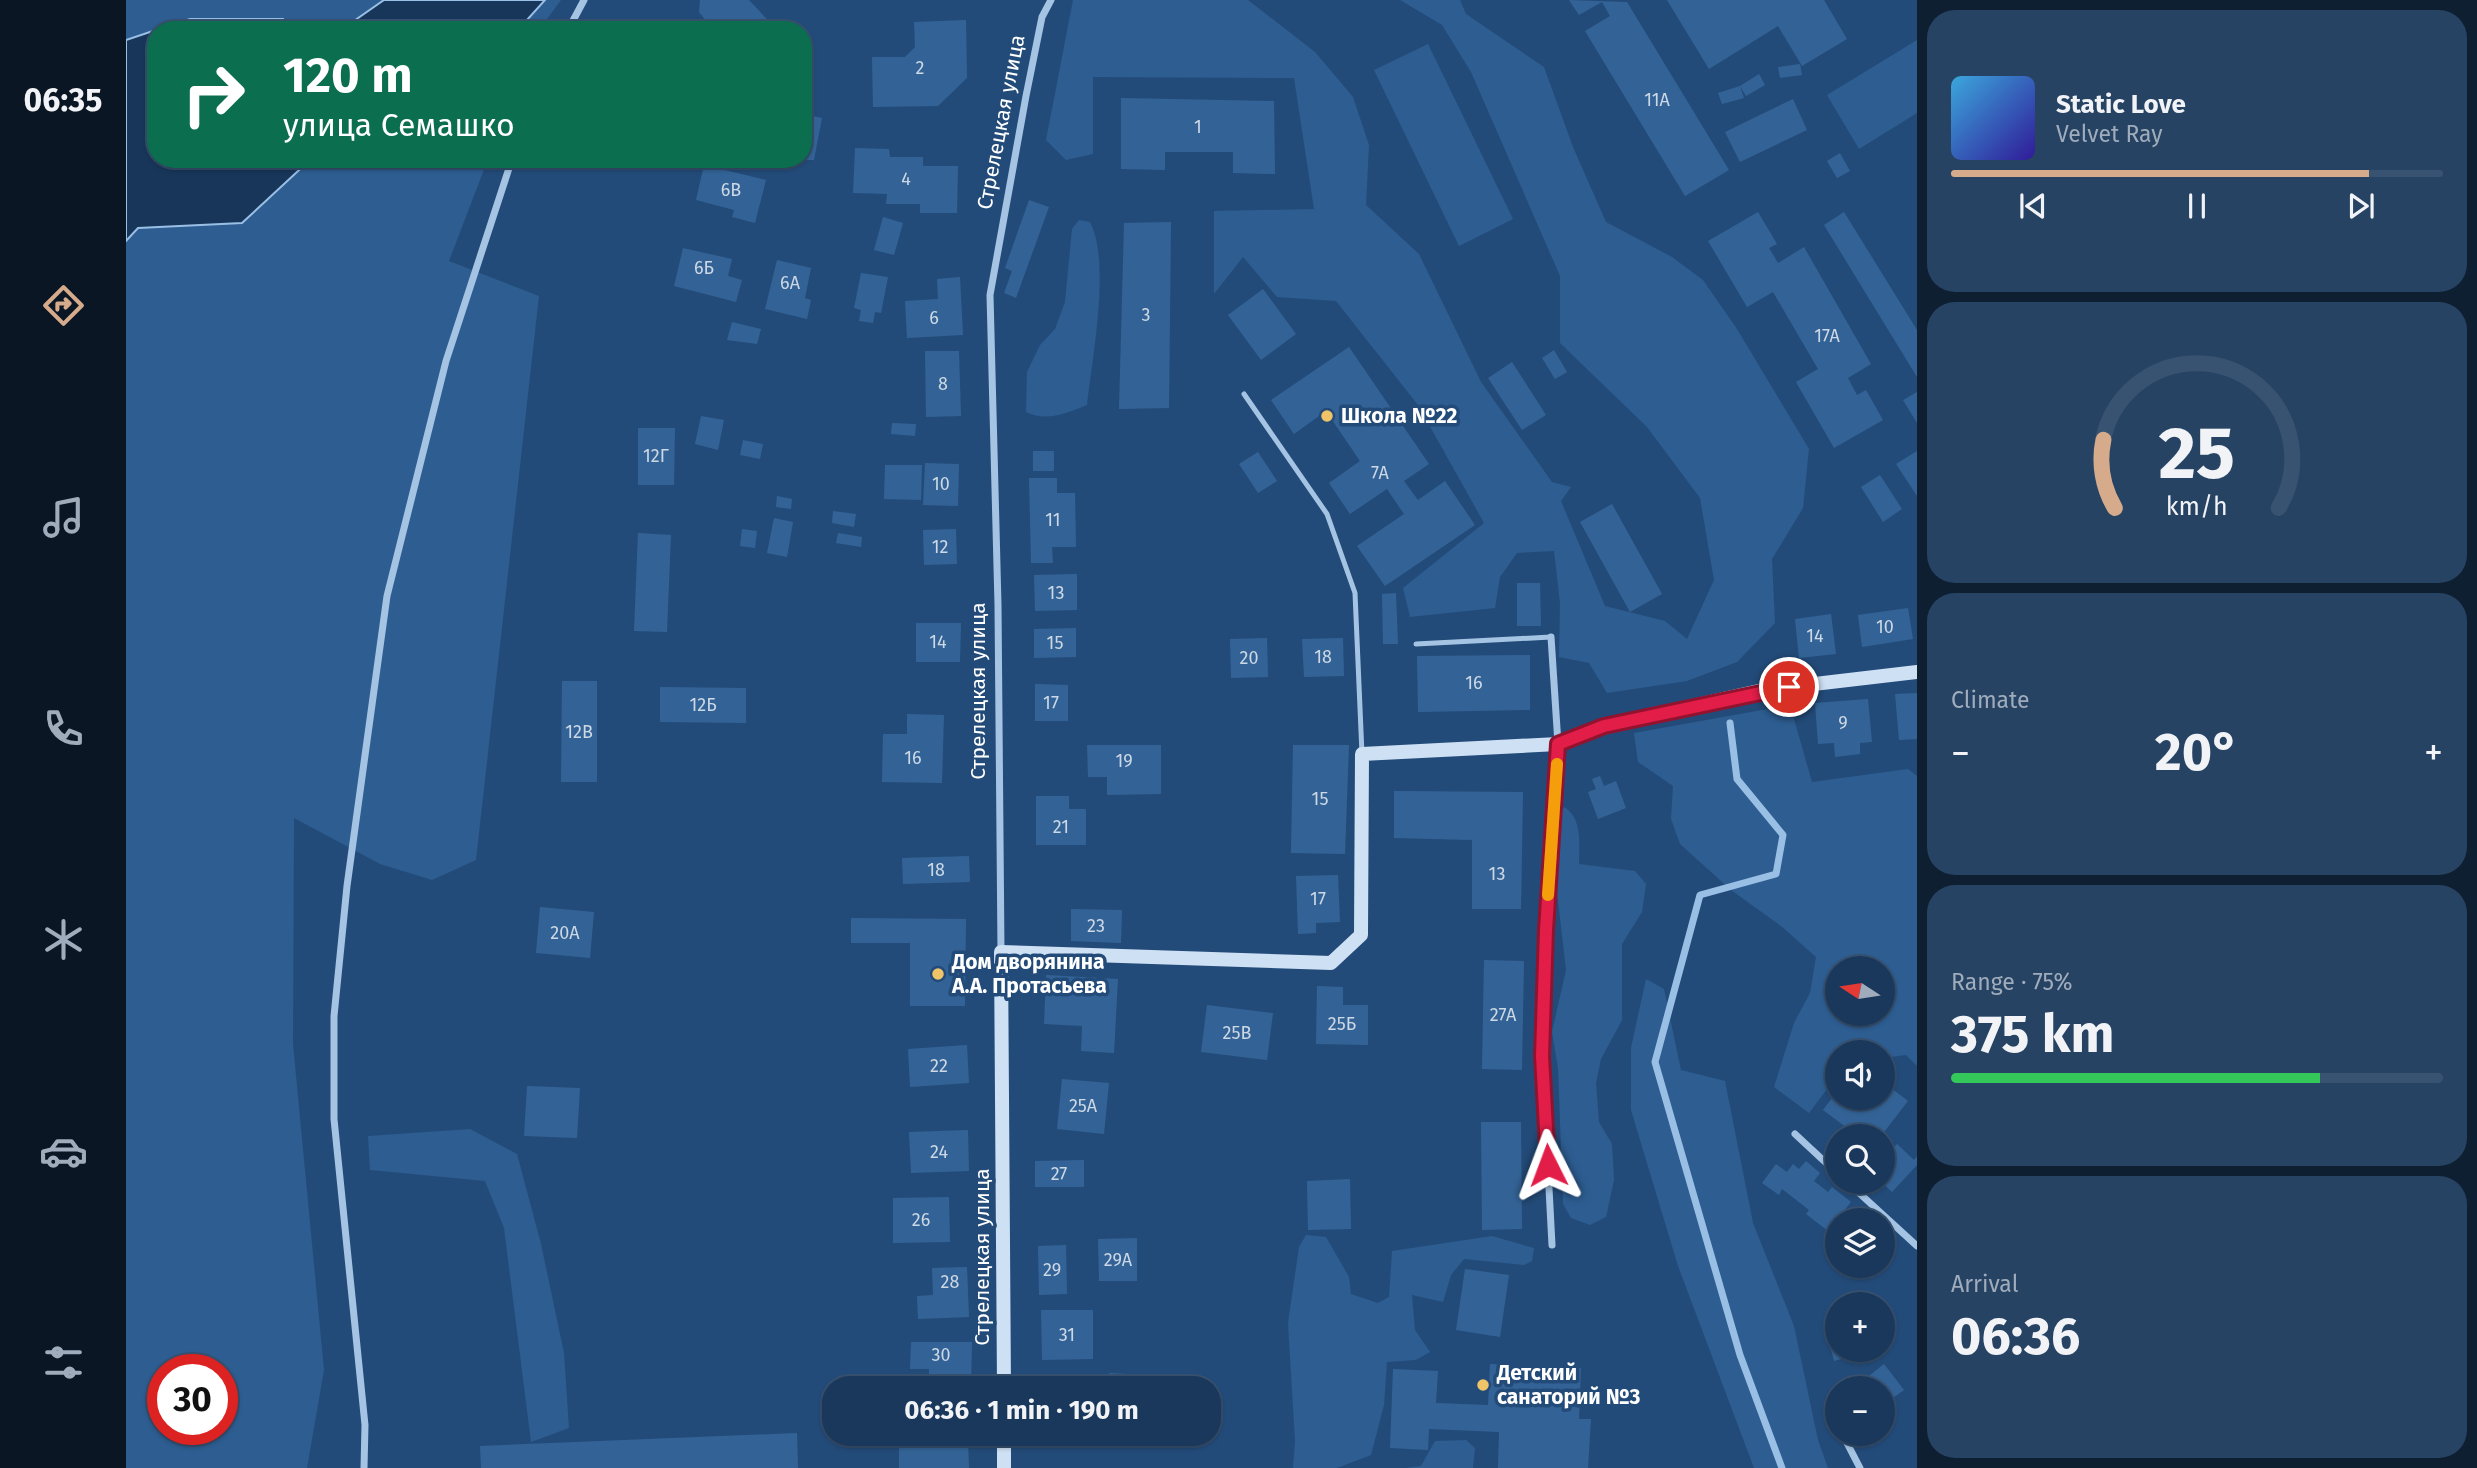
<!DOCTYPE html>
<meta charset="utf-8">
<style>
:root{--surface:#1a385b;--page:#274364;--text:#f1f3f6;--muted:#9facbb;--line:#385271;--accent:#d6ab8b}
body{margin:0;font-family:"Fira Sans",sans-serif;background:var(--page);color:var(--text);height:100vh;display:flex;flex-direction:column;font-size:26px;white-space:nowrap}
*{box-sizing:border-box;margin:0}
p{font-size:23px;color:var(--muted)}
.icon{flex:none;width:38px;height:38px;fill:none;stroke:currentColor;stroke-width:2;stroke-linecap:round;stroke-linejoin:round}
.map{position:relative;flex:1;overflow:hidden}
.sheet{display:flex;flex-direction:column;gap:10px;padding:10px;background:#0e1f32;width:560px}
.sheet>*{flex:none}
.banner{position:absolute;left:21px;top:21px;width:665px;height:147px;border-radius:28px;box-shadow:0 2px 5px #0004,0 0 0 2px var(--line);background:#0b6e4f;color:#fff;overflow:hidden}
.needle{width:46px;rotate:282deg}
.buttons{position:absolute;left:1699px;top:956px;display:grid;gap:14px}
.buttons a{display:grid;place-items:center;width:70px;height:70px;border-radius:50%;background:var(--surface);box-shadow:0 2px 5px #0004,0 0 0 2px var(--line);font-size:35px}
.speed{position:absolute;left:21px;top:1354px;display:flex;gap:14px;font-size:35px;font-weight:700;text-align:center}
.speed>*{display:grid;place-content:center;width:91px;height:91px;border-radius:50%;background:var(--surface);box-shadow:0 2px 5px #0004,0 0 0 2px var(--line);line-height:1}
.speed .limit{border:10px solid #d22;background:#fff;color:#111}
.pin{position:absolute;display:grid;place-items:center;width:60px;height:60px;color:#fff;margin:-30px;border:4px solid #fff;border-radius:50%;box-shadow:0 2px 7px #0007}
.me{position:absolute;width:77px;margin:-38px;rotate:357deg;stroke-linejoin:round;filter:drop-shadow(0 0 5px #0008)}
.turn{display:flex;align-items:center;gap:24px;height:147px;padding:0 21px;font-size:32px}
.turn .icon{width:91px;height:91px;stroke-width:2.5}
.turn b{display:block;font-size:49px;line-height:60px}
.big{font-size:52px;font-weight:700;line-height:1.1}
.sheet .card{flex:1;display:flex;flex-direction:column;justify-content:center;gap:10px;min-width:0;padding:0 24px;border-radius:28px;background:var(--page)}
.sheet .dial{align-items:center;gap:0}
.dial svg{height:182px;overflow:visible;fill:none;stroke:var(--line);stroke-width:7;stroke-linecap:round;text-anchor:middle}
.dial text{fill:var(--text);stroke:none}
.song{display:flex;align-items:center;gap:21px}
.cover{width:84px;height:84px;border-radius:10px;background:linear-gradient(135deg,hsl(200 70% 55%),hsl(250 70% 35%))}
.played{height:7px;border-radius:4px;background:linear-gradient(90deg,var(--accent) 85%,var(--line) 85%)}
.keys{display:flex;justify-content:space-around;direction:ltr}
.heat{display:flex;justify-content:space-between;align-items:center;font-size:38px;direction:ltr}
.charge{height:10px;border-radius:5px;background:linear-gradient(90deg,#34c759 75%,var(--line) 0)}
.trip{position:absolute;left:696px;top:1376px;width:399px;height:70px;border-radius:28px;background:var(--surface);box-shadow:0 2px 5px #0004,0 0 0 2px var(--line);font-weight:700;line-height:70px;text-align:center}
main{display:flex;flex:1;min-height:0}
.menu{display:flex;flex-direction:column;width:126px;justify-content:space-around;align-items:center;background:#0a1624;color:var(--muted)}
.menu .icon{width:49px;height:49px}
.menu .selected{color:var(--accent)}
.menu b{font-size:32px;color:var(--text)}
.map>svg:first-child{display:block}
.green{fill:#2d5d91;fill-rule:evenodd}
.water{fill:#183659;stroke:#99bfe5;stroke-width:2}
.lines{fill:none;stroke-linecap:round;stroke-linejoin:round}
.stream{stroke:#99bfe5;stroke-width:7}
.building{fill:#336396}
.lane{stroke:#a5c4e4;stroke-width:5}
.street{stroke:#a5c4e4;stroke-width:7}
.secondary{stroke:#cee0f4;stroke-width:14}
.route-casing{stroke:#92132f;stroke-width:18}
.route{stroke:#e11d48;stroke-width:12}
.slow{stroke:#f59e0b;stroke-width:12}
.poi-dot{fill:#efc468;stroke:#234b79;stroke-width:2.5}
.labels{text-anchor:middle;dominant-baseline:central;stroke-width:7;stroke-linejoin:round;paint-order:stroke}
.number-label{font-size:18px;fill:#ccd8e5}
.street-label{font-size:21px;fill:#fff;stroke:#234b79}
.poi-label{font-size:21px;font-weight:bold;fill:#fff;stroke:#234b79;text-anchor:start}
</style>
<main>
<nav class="menu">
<b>06:35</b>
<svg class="icon selected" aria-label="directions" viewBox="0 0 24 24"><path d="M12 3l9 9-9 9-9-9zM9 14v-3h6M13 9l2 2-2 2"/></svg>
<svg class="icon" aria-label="music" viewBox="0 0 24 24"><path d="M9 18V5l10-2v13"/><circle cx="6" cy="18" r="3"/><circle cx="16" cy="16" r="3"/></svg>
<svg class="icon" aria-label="phone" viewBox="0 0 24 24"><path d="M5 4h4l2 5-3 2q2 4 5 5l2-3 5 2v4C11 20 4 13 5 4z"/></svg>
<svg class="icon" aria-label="climate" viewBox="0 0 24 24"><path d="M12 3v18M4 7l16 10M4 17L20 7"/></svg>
<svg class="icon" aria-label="car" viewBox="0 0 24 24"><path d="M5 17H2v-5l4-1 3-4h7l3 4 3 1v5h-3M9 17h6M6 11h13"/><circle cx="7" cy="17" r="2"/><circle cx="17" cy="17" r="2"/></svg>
<svg class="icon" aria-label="filters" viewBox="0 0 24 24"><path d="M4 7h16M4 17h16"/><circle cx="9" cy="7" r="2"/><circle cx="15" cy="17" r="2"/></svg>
</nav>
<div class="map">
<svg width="1791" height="1468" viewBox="0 0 1791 1468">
<rect width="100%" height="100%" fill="#234b79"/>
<g class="green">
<path d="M0,0h435l-22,30h-383v129h332l-39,102 90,35 -63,564 -44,20 -52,-16 -86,-46 -1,226 31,326 -17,98h-181zM37,1370h59v60h-59z"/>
<polygon points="947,0 1122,0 1189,52 1227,97 1243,145 1240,205 1293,254 1355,382 1426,482 1445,487 1435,501 1479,606 1539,621 1561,639 1588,580 1574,498 1521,427 1434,343 1434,276 1345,72 1316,25 1274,0 1334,0 1340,14 1418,67 1447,147 1480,222 1546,257 1577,280 1611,329 1683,449 1677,508 1646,559 1649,623 1611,662 1561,681 1481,693 1463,663 1433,657 1434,603 1428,551 1391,553 1374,577 1369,608 1284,617 1277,588 1358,523 1292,405 1210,301 1151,297 1117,257 1088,294 1088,211 1188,209 1168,78 967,77 967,154 940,160 920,140"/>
<polygon points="1791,40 1791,113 1733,149 1701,95"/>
<polygon points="1302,44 1387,219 1333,246 1248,70"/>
<path d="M953,220l11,2c21,40 2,137 -3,183 -19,8 -41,17 -61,7l1,-40 13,-27 15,-16 10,-27 7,-73z"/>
<path d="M1664,705l22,77 96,-13 9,7v290l-11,-11 -23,3v-6h-45l-1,24 -28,37 -35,-26 20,-64 16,-30 6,-36 -35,-31 -50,-36 -51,-46 -9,-25 2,-33 -35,-24 -4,-29zM1712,968h45v45h-45z"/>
<path d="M1438,807c19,11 15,38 15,57l56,7 11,13 -4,28 -20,32v76l-21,39 -5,24 3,39 13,22 2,36 -8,37 -16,8 -19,-7 -8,-14 -5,-136 -6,-36 14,-62 -12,-104 1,-38z"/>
<polygon points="1520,979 1538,989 1555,1070 1599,1081 1627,1223 1668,1326 1692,1440 1702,1468 1628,1468 1552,1266 1505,1110 1505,1048"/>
<polygon points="344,1129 391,1154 415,1244 438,1353 443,1428 405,1442 378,1228 359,1181 244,1170 242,1136"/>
<polygon points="1180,1235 1200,1237 1223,1277 1225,1294 1252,1303 1263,1297 1266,1251 1366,1236 1408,1248 1406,1261 1398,1265 1338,1259 1325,1275 1317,1302 1286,1295 1289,1330 1304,1352 1290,1360 1261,1362 1258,1405 1245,1455 1211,1468 1167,1468 1169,1441 1162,1323 1173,1247"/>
<polygon points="1340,1440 1349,1448 1347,1468 1280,1468 1295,1466 1309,1441"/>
</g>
<g class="water">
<polygon points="258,0 419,0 392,30 215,30"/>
<polygon points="64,19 157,19 161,30 30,30"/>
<polygon points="30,30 30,159 185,159 116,223 12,228 0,241 0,40"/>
</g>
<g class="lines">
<polyline class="stream" points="1604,723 1611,779 1657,835 1650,874 1574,895 1529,1062 1614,1355 1656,1468"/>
</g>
<g class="building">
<polygon points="574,0 623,0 651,30 587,30 573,12"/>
<polygon points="1443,0 1501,2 1603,170 1559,196 1459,31 1484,16 1476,2 1453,15"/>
<polygon points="1541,0 1698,0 1721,39 1676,66 1652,26 1583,69"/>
<polygon points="840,20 841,78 812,106 747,107 746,57 779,57 789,47 788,22"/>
<polygon points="1674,64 1676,75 1654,78 1652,67"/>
<polygon points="1633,74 1639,85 1620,96 1614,86"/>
<polygon points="1614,86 1618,98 1596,104 1592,93"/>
<polygon points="995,98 1148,101 1149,174 1107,173 1107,152 1039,152 1039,170 995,169"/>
<polygon points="1667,99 1681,130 1614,162 1599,132"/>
<polygon points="677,114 696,118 688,160 677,160"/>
<polygon points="729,148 763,149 764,157 797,157 797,166 832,166 831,213 794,213 794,204 760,204 761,194 727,193"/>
<polygon points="1714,153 1724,171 1711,178 1701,161"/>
<polygon points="578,165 640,180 629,223 606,217 608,210 570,200"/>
<polygon points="903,200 923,207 890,298 878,293 886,271 879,268"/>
<polygon points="1632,212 1651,244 1643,248 1652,263 1678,247 1745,364 1722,378 1731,395 1740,390 1757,420 1708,448 1670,382 1692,369 1647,292 1621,307 1582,241"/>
<polygon points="1718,212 1791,330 1791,377 1698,225"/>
<polygon points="757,217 777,223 768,255 748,250"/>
<polygon points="1045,222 1043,408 993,409 998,223"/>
<polygon points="557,248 606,259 602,276 616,280 610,302 548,286"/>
<polygon points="651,260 685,268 679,298 685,300 681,319 639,309"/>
<polygon points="735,273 762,277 755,313 749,312 747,323 733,321 735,310 728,308"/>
<polygon points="834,277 837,335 781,338 779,301 812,299 811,279"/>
<polygon points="1137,289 1170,334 1135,360 1102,315"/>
<polygon points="606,322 635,329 631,344 601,340"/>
<polygon points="1223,347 1303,464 1278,481 1292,500 1319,481 1349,525 1259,586 1231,546 1278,514 1261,489 1224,514 1203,483 1234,461 1200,411 1168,434 1145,400"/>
<polygon points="1428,350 1441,372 1429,379 1416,358"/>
<polygon points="799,351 833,351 835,416 800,417"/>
<polygon points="1386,362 1420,415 1396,430 1362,378"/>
<polygon points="1791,392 1791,423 1777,400"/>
<polygon points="575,416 598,420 592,450 569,444"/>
<polygon points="766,423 790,424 789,436 765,434"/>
<polygon points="512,428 549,428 548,485 512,485"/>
<polygon points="617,440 637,444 634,459 614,455"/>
<rect x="907" y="451" width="21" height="20"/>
<polygon points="1791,451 1791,496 1770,464"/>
<polygon points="1132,452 1151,481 1132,493 1113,464"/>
<polygon points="799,463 833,464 832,506 797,505"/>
<polygon points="759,465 796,465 795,500 758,499"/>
<polygon points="1754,475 1776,509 1757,522 1735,487"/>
<polygon points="903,478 931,478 931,493 949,493 950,547 926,547 927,563 905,563"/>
<polygon points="651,496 666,499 665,509 650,507"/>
<polygon points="1486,504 1536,594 1504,612 1454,522"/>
<polygon points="707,511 730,514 728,527 706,523"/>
<polygon points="648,518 667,522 661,557 641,553"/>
<polygon points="616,529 631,531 629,548 614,546"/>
<polygon points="830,529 831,564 798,565 797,530"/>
<polygon points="512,533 545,535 541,632 508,631"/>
<polygon points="712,533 736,537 735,547 710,543"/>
<polygon points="951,574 951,610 909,611 908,575"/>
<polygon points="1391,583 1414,583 1415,626 1391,626"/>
<polygon points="1270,593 1272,644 1257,644 1256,594"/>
<polygon points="1782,608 1787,639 1736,647 1732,615"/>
<polygon points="1705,614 1710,654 1673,658 1669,619"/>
<polygon points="790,623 835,623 834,662 790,662"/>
<polygon points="950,628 950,657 908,658 908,629"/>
<polygon points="1141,638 1142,677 1105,678 1104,639"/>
<polygon points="1217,638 1218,676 1178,677 1176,639"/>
<polygon points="1404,655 1404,710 1292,712 1291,656"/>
<polygon points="436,681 471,681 471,782 435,782"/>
<polygon points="909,684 942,685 942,721 909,721"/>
<polygon points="534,687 620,688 620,723 534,722"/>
<polygon points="1791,693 1791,739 1773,740 1769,694"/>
<polygon points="1742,699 1746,742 1734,743 1734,754 1709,757 1708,743 1692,744 1689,703"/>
<polygon points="781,714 818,715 816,783 756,782 757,734 781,734"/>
<polygon points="961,745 1035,745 1035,794 981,795 981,777 962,777"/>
<polygon points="1167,745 1223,745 1219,854 1165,853"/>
<polygon points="1474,776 1478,786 1490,781 1500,808 1472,819 1462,792 1470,789 1466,779"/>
<polygon points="1268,791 1397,792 1395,909 1346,909 1346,840 1268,838"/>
<polygon points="910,796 943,796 943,809 960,809 960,845 910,845"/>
<polygon points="843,856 844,882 777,884 776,858"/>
<polygon points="1212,875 1214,922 1190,923 1190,933 1172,934 1170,876"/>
<polygon points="414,907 468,912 464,958 410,953"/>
<polygon points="945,909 996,910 995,943 945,941"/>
<polygon points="725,918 840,919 839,1006 784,1006 784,943 725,943"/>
<polygon points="1358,960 1398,961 1396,1070 1356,1069"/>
<polygon points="920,975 992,979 988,1053 955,1051 956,1026 918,1024"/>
<polygon points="1191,986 1217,987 1217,1005 1242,1005 1242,1045 1190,1044"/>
<polygon points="1081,1005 1147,1013 1141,1060 1075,1052"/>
<polygon points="841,1045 843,1083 784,1087 782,1049"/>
<polygon points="936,1079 983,1083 978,1134 931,1129"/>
<polygon points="1757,1082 1782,1101 1755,1136 1715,1136 1721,1128 1697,1110 1712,1090 1712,1097 1757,1097"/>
<polygon points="401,1086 454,1088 451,1138 398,1136"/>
<polygon points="1355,1122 1395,1122 1396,1229 1356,1230"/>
<polygon points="842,1130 843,1171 785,1173 783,1132"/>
<polygon points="1771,1144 1788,1160 1791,1156 1791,1165 1766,1192 1754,1181 1757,1181 1757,1159"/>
<polygon points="958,1160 958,1187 909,1187 909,1161"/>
<polygon points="1680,1161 1694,1173 1688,1181 1702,1192 1706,1187 1725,1202 1702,1231 1680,1214 1683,1210 1656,1189 1653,1195 1636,1183 1650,1164 1661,1172 1667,1164 1673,1169"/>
<polygon points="1224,1179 1225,1229 1182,1230 1181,1181"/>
<polygon points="823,1197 824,1242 767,1243 767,1198"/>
<polygon points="1730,1208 1744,1220 1720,1220"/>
<polygon points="1757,1230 1768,1238 1757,1252"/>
<polygon points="1011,1238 1011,1281 973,1281 972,1239"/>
<polygon points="940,1245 941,1294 913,1295 912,1246"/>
<polygon points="841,1267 843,1317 792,1319 791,1296 807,1295 806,1268"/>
<polygon points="1339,1269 1383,1275 1374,1337 1330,1330"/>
<polygon points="915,1310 967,1310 967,1359 916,1360"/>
<polygon points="1712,1323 1712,1349 1746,1350 1708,1361 1699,1327"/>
<polygon points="785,1342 846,1342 845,1387 803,1386 803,1369 784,1369"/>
<polygon points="1364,1364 1455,1368 1453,1419 1465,1419 1462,1468 1372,1468 1373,1432 1303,1429 1302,1450 1264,1448 1267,1369 1312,1371 1310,1403 1362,1405"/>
<polygon points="1758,1364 1778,1390 1757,1405 1757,1388 1728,1388"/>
<polygon points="983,1373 1021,1375 1020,1388 982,1388"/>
<polygon points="671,1433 672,1468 355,1468 354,1446"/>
<polygon points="981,1433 1019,1433 1019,1447 980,1446"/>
<polygon points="842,1440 843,1468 773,1468 773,1442"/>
</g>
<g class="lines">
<g class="lane">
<polyline points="1118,394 1201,514 1229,593 1236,754"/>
<polyline points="1290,644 1425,637"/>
</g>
<g class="street">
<polyline points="442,30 458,0"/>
<polyline points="1425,637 1432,744 1420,931 1416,1056 1426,1245"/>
<polyline points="875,952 872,605 864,295 900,96 916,17 925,0"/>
<polyline points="1669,1134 1712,1174"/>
<polyline points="1720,1181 1791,1246"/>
<polyline points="1721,1443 1734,1468"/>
<polyline points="238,1468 239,1425 208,1119 208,1016 221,886 261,596 320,361 386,159"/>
</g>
<g class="secondary">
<polyline points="878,1388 875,952 1205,963 1235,935 1236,754 1432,744 1478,726 1637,690 1791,672"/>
<polyline points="878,1433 878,1468"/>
</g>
</g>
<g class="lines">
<defs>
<polyline id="route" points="1422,1165 1416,1056 1420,930 1432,744 1478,726 1663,687"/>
</defs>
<use href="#route" class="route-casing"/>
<use href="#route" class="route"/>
<polyline class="slow" points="1422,895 1431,764"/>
</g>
<g class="poi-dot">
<circle cx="1201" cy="416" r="7"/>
<circle cx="812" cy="974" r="7"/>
<circle cx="1357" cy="1385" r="7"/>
</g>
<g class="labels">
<g class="number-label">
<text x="794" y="68">2</text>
<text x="1531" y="100">11А</text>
<text x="1072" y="127">1</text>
<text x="780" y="179">4</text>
<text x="605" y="190">6В</text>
<text x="578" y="268">6Б</text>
<text x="664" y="283">6А</text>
<text x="1020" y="315">3</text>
<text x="808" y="318">6</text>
<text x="1701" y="336">17А</text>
<text x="817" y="384">8</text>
<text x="530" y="456">12Г</text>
<text x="1254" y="473">7А</text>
<text x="815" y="484">10</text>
<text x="927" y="520">11</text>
<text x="814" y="547">12</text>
<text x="930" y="593">13</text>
<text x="1759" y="627">10</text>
<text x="1689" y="636">14</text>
<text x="812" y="642">14</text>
<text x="929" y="643">15</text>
<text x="1197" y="657">18</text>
<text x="1123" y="658">20</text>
<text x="1348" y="683">16</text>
<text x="925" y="703">17</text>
<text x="577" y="705">12Б</text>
<text x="1717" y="723">9</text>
<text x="453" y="732">12В</text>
<text x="787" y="758">16</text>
<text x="998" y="761">19</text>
<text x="1194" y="799">15</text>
<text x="935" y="827">21</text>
<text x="810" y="870">18</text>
<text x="1371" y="874">13</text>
<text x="1192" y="899">17</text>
<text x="970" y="926">23</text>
<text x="439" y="933">20А</text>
<text x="1377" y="1015">27А</text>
<text x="1216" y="1024">25Б</text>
<text x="1111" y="1033">25В</text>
<text x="813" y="1066">22</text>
<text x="957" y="1106">25А</text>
<text x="813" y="1152">24</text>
<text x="933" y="1174">27</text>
<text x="795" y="1220">26</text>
<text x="992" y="1260">29А</text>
<text x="926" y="1270">29</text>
<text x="824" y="1282">28</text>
<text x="941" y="1335">31</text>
<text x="815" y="1355">30</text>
</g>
<g class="street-label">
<text transform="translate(875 122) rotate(-79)">Стрелецкая улица</text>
<text transform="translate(852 691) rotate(-90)">Стрелецкая улица</text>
<text transform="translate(856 1257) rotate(-90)">Стрелецкая улица</text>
</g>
<g class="poi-label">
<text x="1215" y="416">Школа №22</text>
<text x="826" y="962">Дом дворянина<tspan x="826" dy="24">А.А. Протасьева</tspan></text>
<text x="1371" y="1373">Детский<tspan x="1371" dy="24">санаторий №3</tspan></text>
</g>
</g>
</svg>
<div class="buttons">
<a><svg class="needle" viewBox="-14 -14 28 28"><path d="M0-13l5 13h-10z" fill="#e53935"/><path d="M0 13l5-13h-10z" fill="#9facbb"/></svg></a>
<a><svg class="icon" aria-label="sound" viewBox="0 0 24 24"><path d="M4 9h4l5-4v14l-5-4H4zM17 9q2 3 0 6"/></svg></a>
<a><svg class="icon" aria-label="search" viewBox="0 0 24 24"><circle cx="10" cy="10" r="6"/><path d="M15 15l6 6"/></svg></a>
<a><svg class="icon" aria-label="layers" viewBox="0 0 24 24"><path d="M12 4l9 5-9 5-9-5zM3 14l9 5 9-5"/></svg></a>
<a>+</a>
<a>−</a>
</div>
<div class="speed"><div class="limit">30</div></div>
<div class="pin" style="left:1663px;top:687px;background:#d93025"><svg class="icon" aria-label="arrive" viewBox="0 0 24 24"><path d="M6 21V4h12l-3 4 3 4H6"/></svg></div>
<svg class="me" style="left:1422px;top:1165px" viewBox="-20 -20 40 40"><path d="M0-17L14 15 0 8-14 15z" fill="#e11d48" stroke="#fff" stroke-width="4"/></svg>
<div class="trip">06:36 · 1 min · 190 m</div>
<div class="banner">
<div class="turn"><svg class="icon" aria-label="right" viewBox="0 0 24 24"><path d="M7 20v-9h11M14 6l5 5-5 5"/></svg><div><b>120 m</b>улица Семашко</div></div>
</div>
</div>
<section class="sheet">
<div class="card">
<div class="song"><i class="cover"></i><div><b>Static Love</b><p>Velvet Ray</p></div></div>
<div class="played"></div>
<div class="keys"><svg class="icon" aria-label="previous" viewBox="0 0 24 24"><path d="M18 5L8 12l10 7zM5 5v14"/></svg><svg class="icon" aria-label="pause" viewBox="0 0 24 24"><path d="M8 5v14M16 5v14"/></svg><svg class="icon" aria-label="next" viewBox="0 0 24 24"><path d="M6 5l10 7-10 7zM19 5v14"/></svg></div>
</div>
<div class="card dial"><svg viewBox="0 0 100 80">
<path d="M14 69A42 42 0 1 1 86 69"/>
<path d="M14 69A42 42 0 0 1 9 39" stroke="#d6ab8b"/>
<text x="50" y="56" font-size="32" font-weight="700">25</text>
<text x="50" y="72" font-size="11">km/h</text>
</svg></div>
<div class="card"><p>Climate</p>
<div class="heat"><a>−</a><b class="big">20°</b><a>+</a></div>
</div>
<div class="card"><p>Range · 75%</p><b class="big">375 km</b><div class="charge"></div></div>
<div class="card"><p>Arrival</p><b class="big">06:36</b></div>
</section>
</main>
